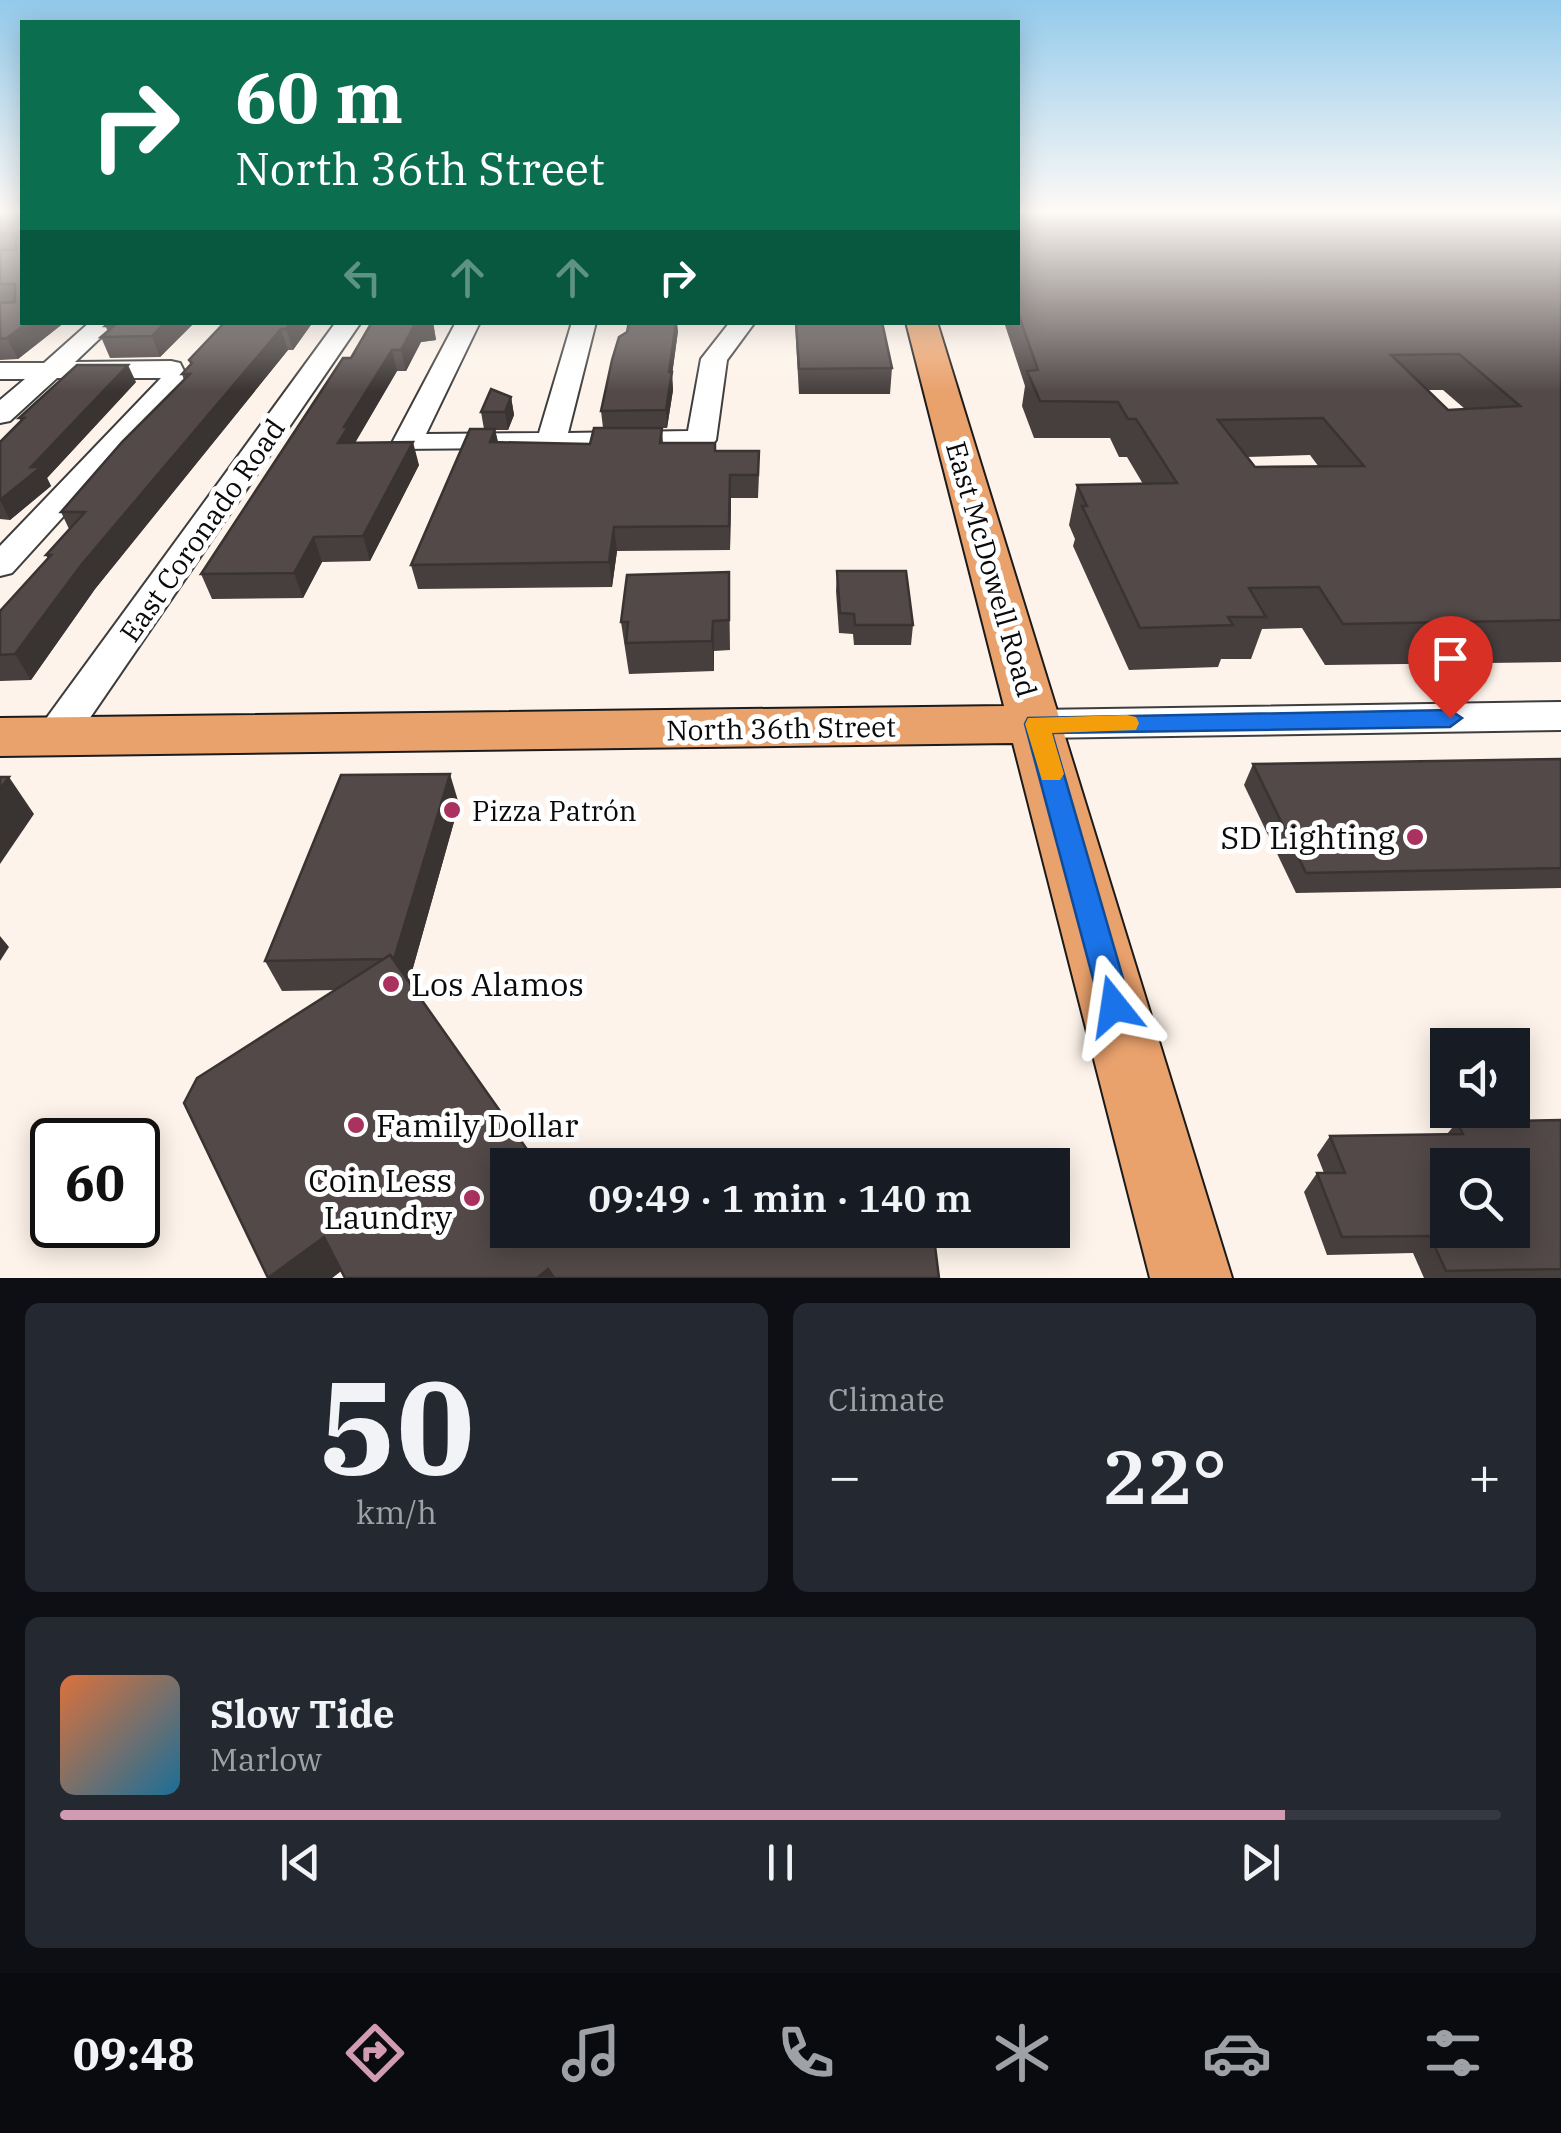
<!DOCTYPE html>
<meta charset="utf-8">
<style>
:root{--surface:#171b24;--page:#242831;--text:#f1f3f6;--muted:#9ea1a6;--line:#363941;--accent:#d19cb2}
body{margin:0;font-family:"IBM Plex Serif",serif;background:var(--page);color:var(--text);height:100vh;display:flex;flex-direction:column;font-size:38px;white-space:nowrap}
*{box-sizing:border-box;margin:0}
p{font-size:32px;color:var(--muted)}
.icon{flex:none;width:55px;height:55px;fill:none;stroke:currentColor;stroke-width:2;stroke-linecap:round;stroke-linejoin:round}
.map{position:relative;height:1278px;overflow:hidden}
.panel{display:flex;flex-direction:column;gap:25px;padding:25px;background:#0d0f14;flex:1}
.panel>*{flex:none}
.banner{position:absolute;left:20px;top:20px;width:1000px;height:305px;border-radius:0px;box-shadow:0 5px 25px #0003;background:#0b6e4f;color:#fff;overflow:hidden}
.fabs{position:absolute;left:1430px;top:1028px;display:grid;gap:20px}
.fabs a{display:grid;place-items:center;width:100px;height:100px;border-radius:0px;background:var(--surface);box-shadow:0 5px 25px #0003;font-size:50px}
.speed{position:absolute;left:30px;top:1118px;display:flex;gap:20px;font-size:50px;font-weight:700;text-align:center}
.speed>*{display:grid;place-content:center;width:130px;height:130px;border-radius:50%;background:var(--surface);box-shadow:0 5px 25px #0003;line-height:1}
.speed .limit{border:5px solid #111;border-radius:15px;background:#fff;color:#111}
.pin{position:absolute;display:grid;place-items:center;width:85px;height:85px;color:#fff;margin:-102px -42px;border-radius:50% 50% 50% 0;rotate:-45deg;box-shadow:0 0 10px #0007}
.pin .icon{rotate:45deg}
.me{position:absolute;width:110px;margin:-55px;rotate:345deg;stroke-linejoin:round;filter:drop-shadow(0 0 8px #0008)}
.turn{display:flex;align-items:center;gap:35px;height:210px;padding:0 50px;font-size:45px}
.turn .icon{width:130px;height:130px;stroke-width:2.5}
.turn b{display:block;font-size:70px;line-height:85px}
.lanes{display:flex;align-items:center;height:95px;padding:0 50px;background:#0003;justify-content:center;gap:50px;direction:ltr}
.lanes .off{opacity:.35}
.big{font-size:75px;font-weight:600;line-height:1.1}
.panel .widget{flex:1;display:flex;flex-direction:column;justify-content:center;gap:15px;min-width:0;padding:0 35px;border-radius:15px;background:var(--page)}
.panel .dial{align-items:center;gap:0}
.dial b{font-size:130px;line-height:1}
.song{display:flex;align-items:center;gap:30px}
.cover{width:120px;height:120px;border-radius:15px;background:linear-gradient(135deg,hsl(20 70% 55%),hsl(200 70% 35%))}
.played{height:10px;border-radius:5px;background:linear-gradient(90deg,var(--accent) 85%,var(--line) 85%)}
.keys{display:flex;justify-content:space-around;direction:ltr}
.heat{display:flex;justify-content:space-between;align-items:center;font-size:55px;direction:ltr}
.panel .tiles{flex:1;display:grid;gap:25px;grid-template-columns:1fr 1fr}
.widget:last-child{grid-column:span 2}
.trip{position:absolute;left:490px;top:1148px;width:580px;height:100px;border-radius:0px;background:var(--surface);box-shadow:0 5px 25px #0003;font-weight:600;line-height:100px;text-align:center}
.menu{display:flex;height:160px;justify-content:space-around;align-items:center;background:#090b0e;color:var(--muted)}
.menu .icon{width:70px;height:70px}
.menu .active{color:var(--accent)}
.menu b{font-size:45px;color:var(--text)}
.map>svg:first-child{display:block}
.lines{fill:none;stroke-linecap:round;stroke-linejoin:round}
.minor-casing{stroke:#3d3d3d;stroke-width:4}
.major-casing{stroke:#1b1b1b;stroke-width:4}
.minor{fill:#fff;fill-rule:evenodd}
.major{fill:#eaa26d;fill-rule:evenodd}
.wall{fill:#473f3e;fill-rule:evenodd}
.shaded-wall{fill:#393332}
.building{fill:#524948;stroke:#393332;stroke-width:2.5;fill-rule:evenodd}
.route{fill:#1a73e8;stroke:#114b97;stroke-width:2.5}
.slow{fill:#f59e0b}
.poi-dot{fill:#aa325f;stroke:#fff;stroke-width:4}
.labels{text-anchor:middle;dominant-baseline:central;stroke-width:10;stroke-linejoin:round;paint-order:stroke}
.street-label{font-size:28px;fill:#0a0a0a;stroke:#fff}
.poi-label{font-size:28px;fill:#0a0a0a;stroke:#fff;text-anchor:start}
.near-poi-label{font-size:32px;fill:#0a0a0a;stroke:#fff;text-anchor:end}
</style>
<div class="map">
<svg width="1561" height="1278" viewBox="0 0 1561 1278">
<rect width="100%" height="100%" fill="#fdf3ea"/>
<g class="lines">
<defs>
<g id="minor">
<polygon points="90,322 117,322 75,362 171,361 180,363 188,379 12,573 0,576 0,546 161,378 57,378 10,421 0,423 0,400 25,379 0,379 0,363 44,363"/>
<polygon points="336,322 361,322 70,747 55,752 40,747 34,737 40,727"/>
<polygon points="456,322 480,322 426,434 539,433 572,322 596,322 568,433 688,431 701,359 730,322 755,322 727,360 716,440 711,446 397,449 392,443"/>
<polygon points="1561,702 1561,730 1037,738 1022,734 1016,724 1022,714 1037,710"/>
</g>
<polygon id="major" points="906,322 937,322 1232,1278 1150,1278 1013,743 0,756 0,718 1004,706"/>
</defs>
<use href="#minor" class="minor-casing"/>
<use href="#major" class="major-casing"/>
<use href="#minor" class="minor"/>
<use href="#major" class="major"/>
</g>
<g class="wall">
<polygon points="0,213 22,213 22,322 65,322 18,359 0,360"/>
<path d="M1018,213h543v449l-236,3 -23,-37 -40,1 -11,30h-30l-3,8 -89,3 -56,-124 2,-7 -6,-14 8,-40 66,-1 -16,-27h-8l-9,-19h-76l-12,-32 3,-20 -21,-64h14zM1427,390h16l22,19 -17,1zM1310,455l9,12h-64l-9,-10z"/>
<polygon points="195,322 160,357 110,358 101,337 108,331 105,326"/>
<polygon points="225,322 313,322 293,350 288,350 95,589 31,680 0,681 0,611 48,559 46,555 69,529 61,512 184,380 182,374 190,364 189,360"/>
<polygon points="372,322 433,322 436,340 421,342 406,371 397,371 355,443 419,465 370,561 322,562 303,598 212,599 201,574 351,358"/>
<polygon points="795,322 882,322 892,368 890,394 799,394"/>
<polygon points="678,331 672,375 673,390 667,428 662,428 663,443 715,443 716,451 759,474 758,498 731,498 730,550 617,551 612,587 418,589 411,565 484,429 481,412 511,397 514,415 508,430 495,430 498,442 590,444 603,428 601,411 627,332"/>
<polygon points="136,382 47,478 51,486 10,520 0,519 0,442 21,421 19,418"/>
<polygon points="837,571 913,625 911,645 854,645 853,634 839,633 836,591"/>
<polygon points="729,572 730,650 714,651 714,671 629,674 621,622"/>
<polygon points="1561,759 1561,888 1296,893 1244,785 1253,764"/>
<polygon points="459,804 409,982 589,1237 939,1278 345,1278 341,1271 332,1278 268,1278 335,990 282,991 265,961"/>
<polygon points="1561,1120 1561,1278 1424,1278 1413,1253 1327,1255 1304,1192 1317,1173 1324,1173 1317,1155 1330,1136 1447,1134 1457,1122"/>
</g>
<g class="shaded-wall">
<polygon points="28,322 65,322 18,359 7,338"/>
<polygon points="166,322 195,322 160,357 152,336"/>
<polygon points="291,322 313,322 293,350 286,329"/>
<polygon points="416,322 433,322 436,340 421,342 406,371 401,350"/>
<polygon points="676,322 677,322 678,331 672,375 673,390 667,428 666,410 669,372"/>
<polygon points="281,329 288,350 95,589 31,680 15,654 82,564"/>
<polygon points="392,350 397,371 353,446 338,443 344,427"/>
<polygon points="128,365 136,382 47,478 51,486 10,520 0,500"/>
<polygon points="511,397 514,415 508,430 505,412"/>
<polygon points="495,429 500,452 490,442"/>
<polygon points="413,442 419,465 370,561 363,536"/>
<polygon points="730,475 731,498 730,550 729,526"/>
<polygon points="614,527 617,551 612,587 609,562"/>
<polygon points="314,537 322,562 303,598 294,573"/>
<polygon points="713,621 714,651 714,671 712,641"/>
<polygon points="450,774 459,804 407,989 394,959"/>
<polygon points="9,777 34,814 0,864 0,789"/>
<polygon points="0,936 9,947 0,961"/>
<polygon points="324,1237 345,1268 332,1278 268,1278"/>
<polygon points="548,1269 552,1278 537,1278"/>
</g>
<g class="building">
<polygon points="0,213 22,213 22,322 28,322 7,338 0,339 0,303 15,302 15,284 0,284 0,250 16,250 16,233 0,233"/>
<path d="M1018,213h543v407l-218,4 -24,-37 -70,1 17,29h-38l5,8 -93,3 -58,-122h5l-10,-21 100,-2 -41,-64h-8l-10,-17 -78,-1 -13,-30 11,-1 -20,-57zM1459,354l61,52 -72,4 -57,-55zM1323,418l41,48 -109,1 -37,-47z"/>
<polygon points="109,322 166,322 152,336 101,337 114,326 105,326"/>
<polygon points="225,322 291,322 286,329 281,329 82,564 15,654 0,655 0,611 51,555 46,555 85,512 61,512 122,442 190,374 182,374 192,363 189,360"/>
<polygon points="372,322 416,322 401,350 392,350 344,427 348,427 338,443 413,442 363,536 314,537 294,573 201,574 343,358 351,358"/>
<polygon points="629,322 676,322 669,372 672,372 666,410 601,411 612,360 619,337 627,332"/>
<polygon points="796,322 882,322 892,368 799,369"/>
<polygon points="77,365 128,365 31,467 41,467 0,500 0,442 24,418 19,418"/>
<polygon points="491,389 511,397 505,412 481,412"/>
<polygon points="594,428 662,428 660,443 715,443 715,451 759,451 758,475 730,475 729,526 614,527 609,562 411,565 470,429 495,429 490,442 590,444"/>
<polygon points="837,571 906,571 913,625 855,625 854,614 840,613"/>
<polygon points="729,572 729,620 713,621 712,641 626,643 628,622 621,622 627,575"/>
<polygon points="1561,759 1561,868 1306,873 1253,764"/>
<polygon points="450,774 394,959 390,955 384,959 265,961 341,775"/>
<polygon points="0,777 9,777 0,789"/>
<polygon points="390,955 538,1165 508,1165 508,1230 584,1230 589,1237 933,1230 939,1278 554,1278 548,1269 537,1278 345,1278 324,1237 268,1278 184,1103 197,1078"/>
<path d="M1561,1120v149l-115,2 -16,-35 -88,1 -25,-64h28l-15,-37 133,-2 -6,-12zM1448,1165h64v65h-64z"/>
</g>
<linearGradient id="sky" x2="0" y2="1"><stop stop-color="#93caeb"/><stop offset="0.54" stop-color="#fefaf6"/><stop offset="1" stop-color="#fefaf6" stop-opacity="0"/></linearGradient>
<rect width="1561" height="392" fill="url(#sky)"/>
<polygon class="route" points="1450,710 1462,718 1450,727 1052,733 1131,1006 1126,1016 1114,1020 1103,1016 1025,724 1028,718"/>
<polygon class="slow" points="1127,715 1136,717 1139,723 1136,730 1052,733 1064,774 1060,780 1042,780 1025,724 1028,718"/>
<g class="poi-dot">
<circle cx="452" cy="810" r="10"/>
<circle cx="1415" cy="837" r="10"/>
<circle cx="391" cy="984" r="10"/>
<circle cx="356" cy="1125" r="10"/>
<circle cx="472" cy="1198" r="10"/>
</g>
<g class="labels">
<g class="street-label">
<text transform="translate(202 530) rotate(-55)">East Coronado Road</text>
<text transform="translate(992 569) rotate(74)">East McDowell Road</text>
<text transform="translate(781 728) rotate(-1)">North 36th Street</text>
</g>
<g class="poi-label">
<text x="472" y="810">Pizza Patrón</text>
</g>
<g class="near-poi-label">
<text x="1395" y="837">SD Lighting</text>
<text x="411" y="984" text-anchor="start">Los Alamos</text>
<text x="376" y="1125" text-anchor="start">Family Dollar</text>
<text x="452" y="1180">Coin Less<tspan x="452" dy="37">Laundry</tspan></text>
</g>
</g>
</svg>
<div class="fabs">
<a><svg class="icon" aria-label="sound" viewBox="0 0 24 24"><path d="M4 9h4l5-4v14l-5-4H4zM17 9q2 3 0 6"/></svg></a>
<a><svg class="icon" aria-label="search" viewBox="0 0 24 24"><circle cx="10" cy="10" r="6"/><path d="M15 15l6 6"/></svg></a>
</div>
<div class="speed"><div class="limit">60</div></div>
<div class="pin" style="left:1450px;top:718px;background:#d93025"><svg class="icon" aria-label="arrive" viewBox="0 0 24 24"><path d="M6 21V4h12l-3 4 3 4H6"/></svg></div>
<svg class="me" style="left:1114px;top:1006px" viewBox="-20 -20 40 40"><path d="M0-17L14 15 0 8-14 15z" fill="#1a73e8" stroke="#fff" stroke-width="4"/></svg>
<div class="trip">09:49 · 1 min · 140 m</div>
<div class="banner">
<div class="turn"><svg class="icon" aria-label="right" viewBox="0 0 24 24"><path d="M7 20v-9h11M14 6l5 5-5 5"/></svg><div><b>60 m</b>North 36th Street</div></div>
<div class="lanes"><svg class="icon off" aria-label="left" viewBox="0 0 24 24"><path d="M17 20v-9H6M10 6l-5 5 5 5"/></svg><svg class="icon off" aria-label="ahead" viewBox="0 0 24 24"><path d="M12 20V5M6 11l6-6 6 6"/></svg><svg class="icon off" aria-label="ahead" viewBox="0 0 24 24"><path d="M12 20V5M6 11l6-6 6 6"/></svg><svg class="icon" aria-label="right" viewBox="0 0 24 24"><path d="M7 20v-9h11M14 6l5 5-5 5"/></svg></div>
</div>
</div>
<section class="panel">
<div class="tiles">
<div class="widget dial"><b>50</b><p>km/h</p></div>
<div class="widget"><p>Climate</p>
<div class="heat"><a>−</a><b class="big">22°</b><a>+</a></div>
</div>
<div class="widget">
<div class="song"><i class="cover"></i><div><b>Slow Tide</b><p>Marlow</p></div></div>
<div class="played"></div>
<div class="keys"><svg class="icon" aria-label="previous" viewBox="0 0 24 24"><path d="M18 5L8 12l10 7zM5 5v14"/></svg><svg class="icon" aria-label="pause" viewBox="0 0 24 24"><path d="M8 5v14M16 5v14"/></svg><svg class="icon" aria-label="next" viewBox="0 0 24 24"><path d="M6 5l10 7-10 7zM19 5v14"/></svg></div>
</div>
</div>
</section>
<nav class="menu">
<b>09:48</b>
<svg class="icon active" aria-label="directions" viewBox="0 0 24 24"><path d="M12 3l9 9-9 9-9-9zM9 14v-3h6M13 9l2 2-2 2"/></svg>
<svg class="icon" aria-label="music" viewBox="0 0 24 24"><path d="M9 18V5l10-2v13"/><circle cx="6" cy="18" r="3"/><circle cx="16" cy="16" r="3"/></svg>
<svg class="icon" aria-label="phone" viewBox="0 0 24 24"><path d="M5 4h4l2 5-3 2q2 4 5 5l2-3 5 2v4C11 20 4 13 5 4z"/></svg>
<svg class="icon" aria-label="climate" viewBox="0 0 24 24"><path d="M12 3v18M4 7l16 10M4 17L20 7"/></svg>
<svg class="icon" aria-label="car" viewBox="0 0 24 24"><path d="M5 17H2v-5l4-1 3-4h7l3 4 3 1v5h-3M9 17h6M6 11h13"/><circle cx="7" cy="17" r="2"/><circle cx="17" cy="17" r="2"/></svg>
<svg class="icon" aria-label="filters" viewBox="0 0 24 24"><path d="M4 7h16M4 17h16"/><circle cx="9" cy="7" r="2"/><circle cx="15" cy="17" r="2"/></svg>
</nav>
